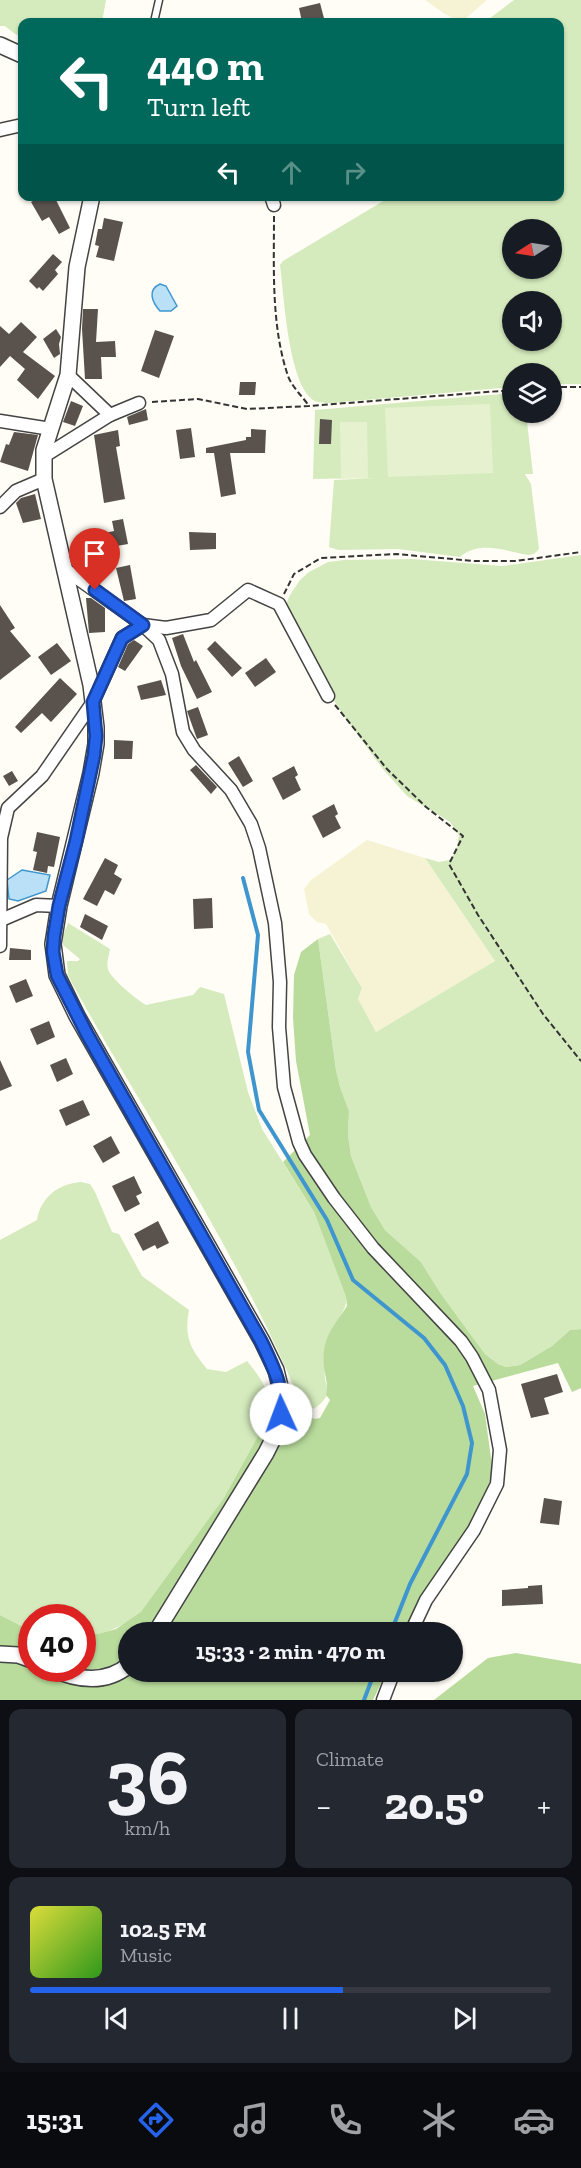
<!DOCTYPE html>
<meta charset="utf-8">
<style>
:root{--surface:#171b24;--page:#242831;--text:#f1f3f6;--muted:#9ea1a6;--line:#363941;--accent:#2563eb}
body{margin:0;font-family:"Zilla Slab",serif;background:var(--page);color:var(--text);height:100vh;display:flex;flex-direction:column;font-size:22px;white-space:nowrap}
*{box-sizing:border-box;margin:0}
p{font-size:20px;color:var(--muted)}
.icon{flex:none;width:33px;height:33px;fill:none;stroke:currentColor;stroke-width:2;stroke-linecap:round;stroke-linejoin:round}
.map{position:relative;height:1700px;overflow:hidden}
.details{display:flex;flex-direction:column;gap:9px;padding:9px;background:#0d0f14;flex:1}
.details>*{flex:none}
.banner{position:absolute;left:18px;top:18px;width:546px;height:183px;border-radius:12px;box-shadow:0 2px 4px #0004;background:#00695c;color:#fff;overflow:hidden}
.needle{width:39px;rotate:258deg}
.buttons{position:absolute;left:502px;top:219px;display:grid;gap:12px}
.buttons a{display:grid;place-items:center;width:60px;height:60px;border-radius:50%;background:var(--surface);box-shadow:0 2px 4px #0004;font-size:30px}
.speed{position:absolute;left:18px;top:1604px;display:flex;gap:12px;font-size:30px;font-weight:700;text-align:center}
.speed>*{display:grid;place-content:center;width:78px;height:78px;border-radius:50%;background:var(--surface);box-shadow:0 2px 4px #0004;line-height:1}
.speed .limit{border:9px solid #d22;background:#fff;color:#111}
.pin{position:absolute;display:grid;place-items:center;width:51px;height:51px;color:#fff;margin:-62px -26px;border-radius:50% 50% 50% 0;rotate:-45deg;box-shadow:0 0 6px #0007}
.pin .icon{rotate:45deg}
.me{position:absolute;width:66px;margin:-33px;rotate:358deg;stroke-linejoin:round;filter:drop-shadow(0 0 4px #0008)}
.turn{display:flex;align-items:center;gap:21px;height:126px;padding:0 30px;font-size:27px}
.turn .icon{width:78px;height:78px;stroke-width:2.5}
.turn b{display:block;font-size:42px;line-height:51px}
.lanes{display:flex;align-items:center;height:57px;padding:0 30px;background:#0003;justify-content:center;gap:30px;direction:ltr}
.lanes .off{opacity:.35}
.big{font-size:45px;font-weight:700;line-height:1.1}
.details .card{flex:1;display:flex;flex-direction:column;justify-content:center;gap:9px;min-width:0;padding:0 21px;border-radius:12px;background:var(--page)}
.details .dial{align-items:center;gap:0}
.dial b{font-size:78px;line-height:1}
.song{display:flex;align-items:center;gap:18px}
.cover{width:72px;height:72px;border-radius:9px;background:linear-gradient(135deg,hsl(60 70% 55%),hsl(110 70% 35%))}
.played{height:6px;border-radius:3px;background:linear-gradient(90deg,var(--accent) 60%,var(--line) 60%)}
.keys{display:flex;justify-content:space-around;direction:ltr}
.heat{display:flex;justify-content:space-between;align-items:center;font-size:33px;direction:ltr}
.details .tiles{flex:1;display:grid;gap:9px;grid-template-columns:1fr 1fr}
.card:last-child{grid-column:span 2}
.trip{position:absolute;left:118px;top:1622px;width:345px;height:60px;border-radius:30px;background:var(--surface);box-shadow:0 2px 4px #0004;font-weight:700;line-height:60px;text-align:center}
.dock{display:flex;height:96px;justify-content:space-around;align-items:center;background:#090b0e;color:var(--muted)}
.dock .icon{width:42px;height:42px}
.dock .selected{color:var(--accent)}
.dock b{font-size:27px;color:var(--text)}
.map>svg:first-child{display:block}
.farmland{fill:#f6f3d4}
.green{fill:#d5ebbd;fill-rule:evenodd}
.forest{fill:#b9dc9c}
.pitch{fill:#e6f2cf}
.water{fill:#b9e0f7;stroke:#3f96cf;stroke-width:1.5}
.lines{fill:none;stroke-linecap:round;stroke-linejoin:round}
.stream{stroke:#3f96cf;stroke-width:4}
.building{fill:#5a524d}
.service-casing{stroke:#444;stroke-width:9}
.minor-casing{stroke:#444;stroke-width:15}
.tertiary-casing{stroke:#444;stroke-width:18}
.path{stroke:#333;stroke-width:2;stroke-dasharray:6 3;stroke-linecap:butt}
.service{stroke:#fff;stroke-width:6}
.minor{stroke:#fff;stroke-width:12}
.tertiary{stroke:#fff;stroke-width:15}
.route-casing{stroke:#184099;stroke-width:15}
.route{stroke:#2563eb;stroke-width:10}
</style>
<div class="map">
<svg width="581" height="1700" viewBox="0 0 581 1700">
<rect width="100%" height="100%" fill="#fffdf5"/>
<g class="farmland">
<polygon points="425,0 487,0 465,19 455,19 445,14"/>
<polygon points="367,840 425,858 495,961 376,1032 358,999 362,988 326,924 317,922 309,914 304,889 311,880"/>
</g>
<g class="green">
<polygon points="0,0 106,0 102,22 22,22 22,36 15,34 5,26 0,26"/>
<path d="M514,0h67v384h-29v-10h-39v13l-182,16c-6,0 -13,0 -18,-3 -25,-18 -29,-105 -33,-135l3,-4 107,-64 170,-1v-174h-75zM513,230h39v38h-39zM513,302h39v38h-39z"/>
<path d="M513,393v19l13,1 7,61h-8l6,10 8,65 -5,5 -6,1c-24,-4 -48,-15 -68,2l-62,-8 -60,1 -9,-3 5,-67 42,-2 -63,1 2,-69z"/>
<polygon points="581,555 581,1329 570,1330 552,1346 520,1365 506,1367 498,1364 485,1354 441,1294 421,1262 385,1230 371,1207 351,1156 348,1135 349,1111 340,1087 336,1070 318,939 330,934 362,988 358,999 376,1032 495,961 425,858 439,862 449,860 456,852 459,835 450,822 407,796 382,768 343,715 310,662 287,614 287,602 290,595 300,580 309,572 328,562 344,560 412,559 502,566"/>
<path d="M68,923l42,26c-1,7 -4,14 -2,20 2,9 29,31 38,36l47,-10 7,-8 24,7 24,98 14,37 52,83 32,85c1,10 -3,12 -6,21 -6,15 -12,34 -15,50 -3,20 13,23 -11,41l-15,-11 -3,-6c-60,-143 -148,-272 -223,-407l-5,-10 -1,-14h11l2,-2 -17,-14v-9z"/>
<path d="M81,1182l9,2 5,8 17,40 7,2 23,42 47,34c-5,27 1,38 18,59l19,3 21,-11c9,11 21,26 21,40 -1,47 -74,142 -103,181 -8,10 -16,24 -26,32 -16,13 -33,18 -53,24h-3l-1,-21h-50l-1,14 -31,-16v-375l37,-20c4,-23 21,-36 44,-38z"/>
</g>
<g class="forest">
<path d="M318,939l18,131 4,17 9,24 -1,24 3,21 20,51 14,23 36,32 20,32 44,60 13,10 8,3 14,-2 32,-19 18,-16 11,-1v59l-9,4 -14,-29 -85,23 12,28 8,59 -18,48 -68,111h-278v39h258l-14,29h-373v-85l31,16 1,37h50l1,-30 33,-9 25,-17 83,-114 36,-65 50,-17 4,3 6,-1 10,-18 -4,-5c3,-10 -1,-18 -2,-28 -3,-29 9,-39 23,-61l-1,-9 -32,-85 -31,-50 27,-27 -14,-74 -3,-43 1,-43 7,-23z"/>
<polygon points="516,1653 581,1664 581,1700 434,1700 488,1658"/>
</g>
<g class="pitch">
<polygon points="490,404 493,473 388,477 385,408"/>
<polygon points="340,422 367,422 368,478 341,478"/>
</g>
<g class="water">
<path d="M160,284l6,2 11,20 -6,5h-11c-8,-9 -13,-21 0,-27z"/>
<polygon points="22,870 50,875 46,891 18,901 9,899 7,880"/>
</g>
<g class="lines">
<g class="stream">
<polyline points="243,878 258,935 248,1052 259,1110 327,1220 353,1280 424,1338 445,1365 463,1406 472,1443 467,1474 410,1584 391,1632"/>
<polyline points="364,1700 375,1671"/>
</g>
</g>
<g class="building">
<polygon points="320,3 325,22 302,22 299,8"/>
<polygon points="42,196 54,196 70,228 59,234 49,217 42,221 31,202"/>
<polygon points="104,218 123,222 114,261 96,257 99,246 95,245 98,229 102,229"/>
<polygon points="53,254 62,262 55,270 58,274 43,291 39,287 37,289 29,281"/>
<polygon points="83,309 98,309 96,342 115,341 116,357 101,357 102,379 85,379 82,329"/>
<polygon points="21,322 37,337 23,352 55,376 38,399 17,380 25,369 10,356 0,367 0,326 9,334"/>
<polygon points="56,329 61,337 59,344 60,354 54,358 43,339"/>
<polygon points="155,330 174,336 159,378 141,371"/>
<polygon points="240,382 256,382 255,395 239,395"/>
<polygon points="71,401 83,406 75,426 63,422"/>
<polygon points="146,409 148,420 129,425 127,417"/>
<polygon points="320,419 332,420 331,444 319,444"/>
<polygon points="191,428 195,457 180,459 176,430"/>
<polygon points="251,429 266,430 265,453 230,453 236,494 221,497 214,453 206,453 206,448 246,440 246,437 251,437"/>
<polygon points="118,430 120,446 116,447 125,499 104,503 94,435"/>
<polygon points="14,432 38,435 28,471 0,462 6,444 9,445"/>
<polygon points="35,494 41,519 23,523 16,503 21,498"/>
<polygon points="123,519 128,544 111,547 110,543 107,543 105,533 114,531 112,521"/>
<polygon points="189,532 216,533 216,549 190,550"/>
<polygon points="97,542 100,552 102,572 88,576 84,562 77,564 74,553 83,551 82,546"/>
<polygon points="130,565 136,599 124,601 116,568"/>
<polygon points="86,598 91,598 105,608 105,632 89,633"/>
<polygon points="0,605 15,628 10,631 31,656 0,680"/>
<polygon points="183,634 194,662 196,660 212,692 197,699 181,666 172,638"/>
<polygon points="134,640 143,646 125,671 118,667 128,644"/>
<polygon points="215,641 242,668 232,677 207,649"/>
<polygon points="57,643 71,661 51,675 38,657"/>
<polygon points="266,658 276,672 255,687 245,673"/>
<polygon points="60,678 77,694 51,722 42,713 21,733 15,727"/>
<polygon points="161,680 166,695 141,700 137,686"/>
<polygon points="198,707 208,735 197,739 187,711"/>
<polygon points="114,740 133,741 132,759 114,759"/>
<polygon points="239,756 253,781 243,787 228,763"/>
<polygon points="196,765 217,787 211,794 190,770"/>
<polygon points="294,766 298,775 295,777 301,790 283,800 272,778"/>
<polygon points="12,771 18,781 9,786 3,776"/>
<polygon points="334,804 338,814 335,816 341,828 323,838 312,816"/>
<polygon points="37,832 60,837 54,867 48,866 47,873 33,870 37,852 33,851"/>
<polygon points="105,858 118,865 114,874 122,879 114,895 105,890 97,906 83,899"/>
<polygon points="212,898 213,928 194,929 193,899"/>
<polygon points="85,914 108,926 102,940 80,927"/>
<polygon points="10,948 31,950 31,960 9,960"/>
<polygon points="26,979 33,996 16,1003 9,986"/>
<polygon points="49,1021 55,1037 37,1045 30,1029"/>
<polygon points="66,1058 73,1074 57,1082 50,1065"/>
<polygon points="0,1060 12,1086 0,1091"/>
<polygon points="83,1100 90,1115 66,1126 59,1110"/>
<polygon points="111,1136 120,1153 103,1163 93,1146"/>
<polygon points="134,1176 142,1193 136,1196 140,1204 125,1212 112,1186"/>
<polygon points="158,1221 169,1243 157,1249 155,1245 143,1251 134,1234"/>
<polygon points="557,1374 563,1392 544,1398 549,1414 531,1418 521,1384"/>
<polygon points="544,1498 562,1501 559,1525 540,1523"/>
<polygon points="542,1585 543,1604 502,1606 502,1590 528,1588 528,1586"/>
</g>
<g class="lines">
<defs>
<polyline id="service" points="154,22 159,0"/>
<g id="minor">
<polyline points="0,130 22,125"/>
<polyline points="271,196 274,205"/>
<polyline points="68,375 110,415"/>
<polyline points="0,421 51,429"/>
<polyline points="43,457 110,415 139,403"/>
<polyline points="0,507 16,491 44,479"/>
<polyline points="66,570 143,625 159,640 172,674 183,732 194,750 231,790 251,824 259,848 275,923 280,982 279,1027 284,1087 299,1142 305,1155 334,1198 373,1248 461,1341 472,1357 489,1390 500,1450 497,1484 474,1530 426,1600 411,1632"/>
<polyline points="1,920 36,905 59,906"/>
<polyline points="0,946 1,838 8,808 42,776 93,702 122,638 143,625 166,628 211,620 248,590 279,604 328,696"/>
<polyline points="383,1700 394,1671"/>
</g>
<g id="tertiary">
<polyline points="0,45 22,55"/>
<polyline points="92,196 77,267 68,375 44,450 44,479 91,685 96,727 96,744 91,773 59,906 53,944 57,975 77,1016 262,1341 276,1370 282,1395 281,1414 274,1437 266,1453 156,1632"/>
<polyline points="0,1654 18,1655 32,1660"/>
<path d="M50,1668c26,12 55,17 79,-3"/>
</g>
</defs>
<use href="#service" class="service-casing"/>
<use href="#minor" class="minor-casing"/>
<use href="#tertiary" class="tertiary-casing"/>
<g class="path">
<path d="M274,216c0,52 -3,110 14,160 4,11 15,21 21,30"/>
<polyline points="552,387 581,387"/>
<polyline points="152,402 198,399 247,409 309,406 513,390"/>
<polyline points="284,594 294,574 321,558 396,554 474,561 516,561 581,552"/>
<polyline points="335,705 387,769 426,807 463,836 449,864 478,915 543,1014 581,1061"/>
</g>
<use href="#service" class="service"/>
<use href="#minor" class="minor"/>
<use href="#tertiary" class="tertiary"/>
</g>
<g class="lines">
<defs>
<path id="route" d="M95,590l48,35 -21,13 -29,64 3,34 -2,19 -18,86 -17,65 -5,30 -1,16 4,23 30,59 174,307c12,25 23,46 20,73"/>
</defs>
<use href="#route" class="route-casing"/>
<use href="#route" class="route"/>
</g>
</svg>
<div class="buttons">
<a><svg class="needle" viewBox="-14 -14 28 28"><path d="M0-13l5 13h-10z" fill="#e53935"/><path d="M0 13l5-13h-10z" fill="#9ea1a6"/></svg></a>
<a><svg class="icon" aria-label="sound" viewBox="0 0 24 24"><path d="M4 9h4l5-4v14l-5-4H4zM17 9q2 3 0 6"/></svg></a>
<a><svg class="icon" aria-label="layers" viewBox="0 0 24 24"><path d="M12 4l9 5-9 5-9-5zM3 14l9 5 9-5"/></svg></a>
</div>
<div class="speed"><div class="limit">40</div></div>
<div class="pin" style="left:95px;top:590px;background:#d93025"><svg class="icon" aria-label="arrive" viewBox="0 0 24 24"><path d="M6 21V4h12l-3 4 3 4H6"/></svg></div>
<svg class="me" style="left:281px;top:1414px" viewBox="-20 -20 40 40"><circle r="19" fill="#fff"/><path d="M0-13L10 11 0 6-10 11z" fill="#2563eb"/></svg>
<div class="trip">15:33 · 2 min · 470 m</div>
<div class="banner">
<div class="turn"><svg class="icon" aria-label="left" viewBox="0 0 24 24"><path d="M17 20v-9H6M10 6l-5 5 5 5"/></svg><div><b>440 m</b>Turn left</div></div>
<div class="lanes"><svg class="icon" aria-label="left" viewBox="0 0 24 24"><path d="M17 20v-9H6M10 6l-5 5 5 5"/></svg><svg class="icon off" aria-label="ahead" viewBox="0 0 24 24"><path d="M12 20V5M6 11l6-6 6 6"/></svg><svg class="icon off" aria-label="right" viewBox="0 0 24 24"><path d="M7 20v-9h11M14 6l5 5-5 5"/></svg></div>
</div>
</div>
<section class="details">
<div class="tiles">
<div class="card dial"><b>36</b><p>km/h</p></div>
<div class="card"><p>Climate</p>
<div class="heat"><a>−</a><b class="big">20.5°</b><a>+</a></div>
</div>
<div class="card">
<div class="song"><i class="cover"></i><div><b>102.5 FM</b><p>Music</p></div></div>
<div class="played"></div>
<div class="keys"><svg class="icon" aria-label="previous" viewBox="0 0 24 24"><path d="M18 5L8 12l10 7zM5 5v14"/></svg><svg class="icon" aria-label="pause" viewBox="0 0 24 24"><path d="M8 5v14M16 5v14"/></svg><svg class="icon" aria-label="next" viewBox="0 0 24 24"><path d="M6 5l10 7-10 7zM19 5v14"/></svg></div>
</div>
</div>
</section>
<nav class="dock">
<b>15:31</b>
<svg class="icon selected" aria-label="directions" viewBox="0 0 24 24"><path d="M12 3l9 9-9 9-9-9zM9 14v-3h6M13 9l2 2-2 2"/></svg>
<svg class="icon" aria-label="music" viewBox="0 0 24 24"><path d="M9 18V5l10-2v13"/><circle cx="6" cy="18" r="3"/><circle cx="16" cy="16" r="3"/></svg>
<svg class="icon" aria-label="phone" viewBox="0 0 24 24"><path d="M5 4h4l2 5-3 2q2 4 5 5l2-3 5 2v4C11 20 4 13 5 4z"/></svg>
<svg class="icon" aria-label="climate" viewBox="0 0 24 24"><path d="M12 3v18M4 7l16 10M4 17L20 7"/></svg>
<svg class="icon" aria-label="car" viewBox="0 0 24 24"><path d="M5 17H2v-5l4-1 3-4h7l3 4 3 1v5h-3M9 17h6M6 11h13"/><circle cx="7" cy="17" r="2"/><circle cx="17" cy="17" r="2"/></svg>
</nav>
